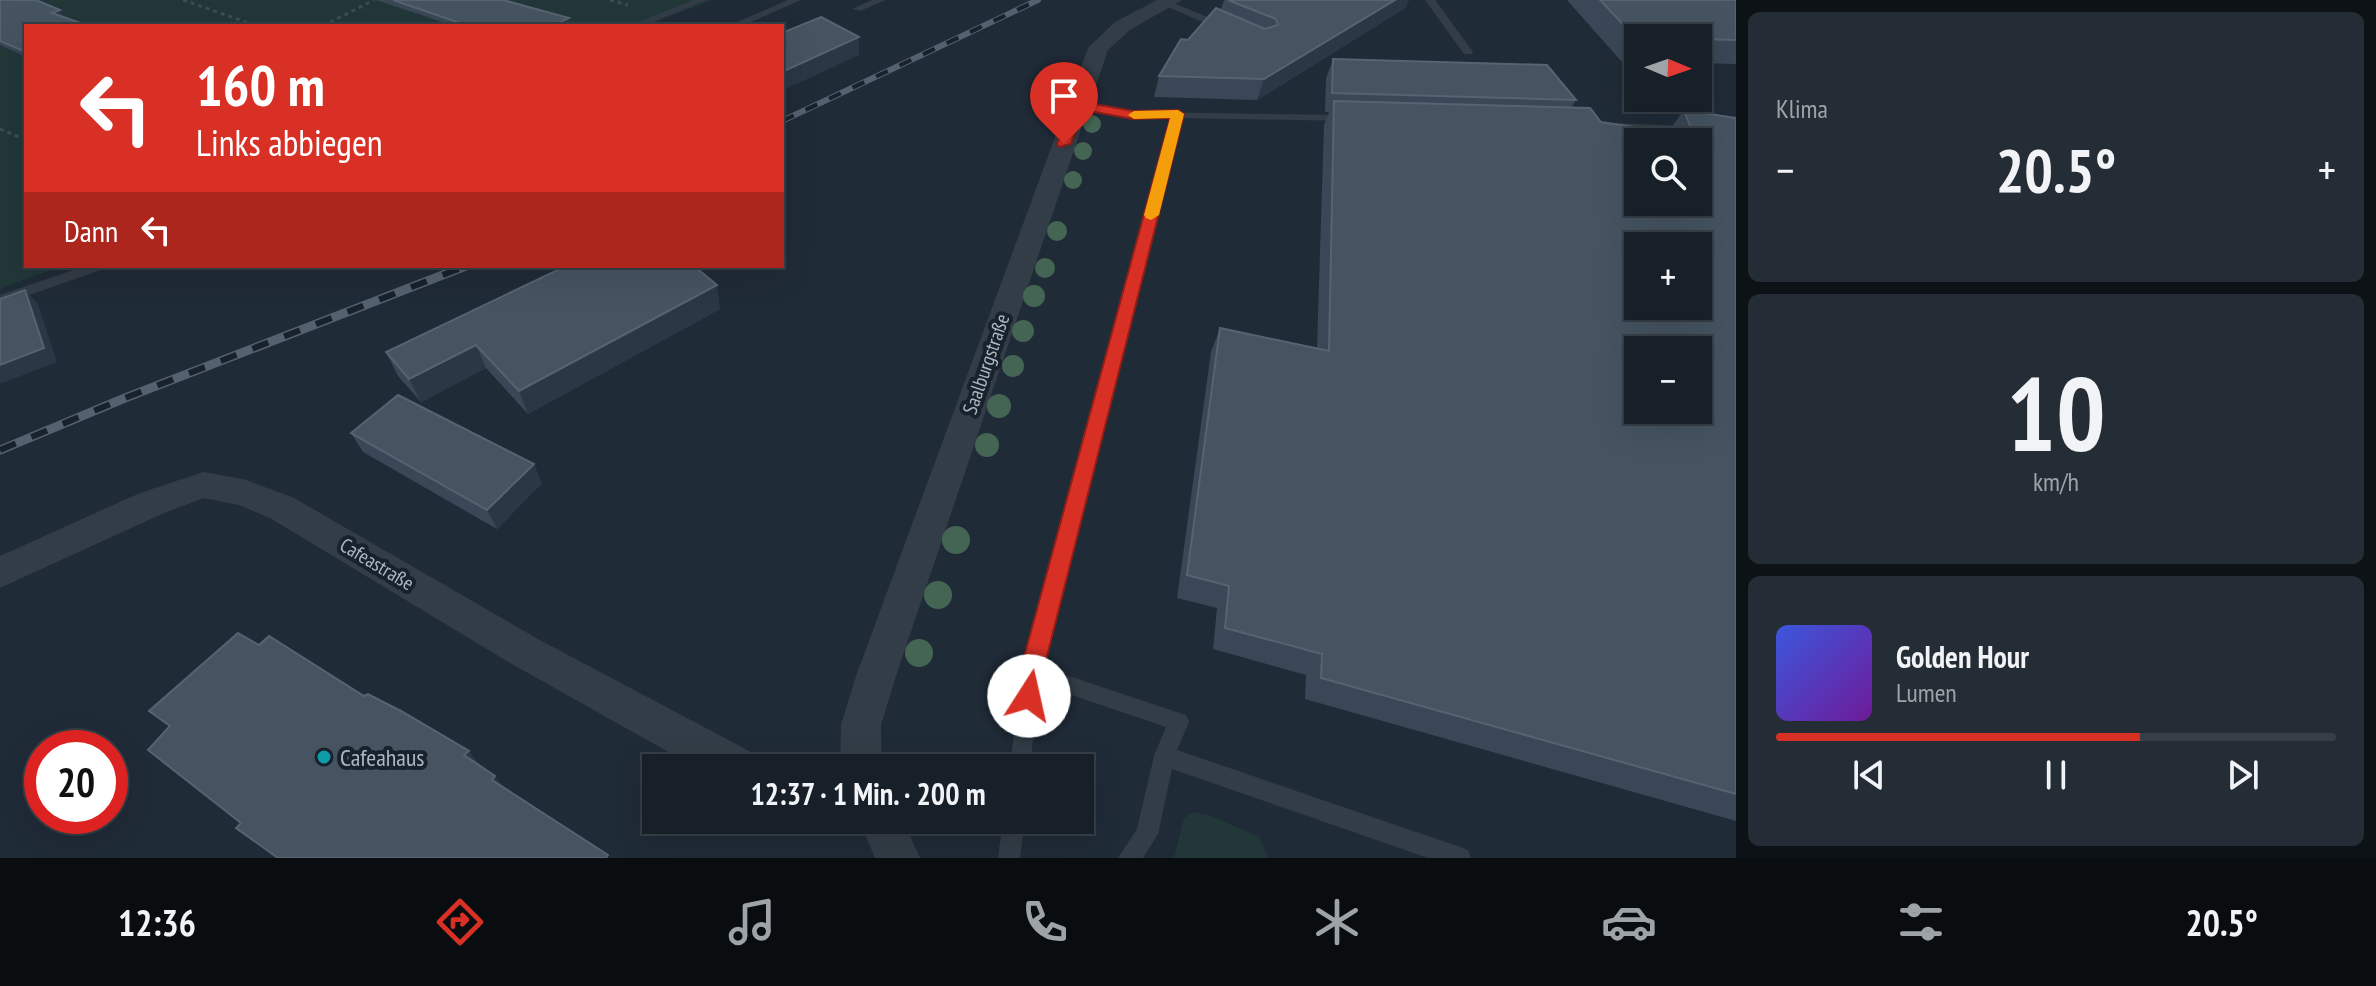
<!DOCTYPE html>
<html lang="de">
<meta charset="utf-8">
<style>
:root{--surface:#172029;--page:#242d35;--text:#f1f3f6;--muted:#9ea3a8;--line:#363e46;--accent:#d93025}
body{margin:0;font-family:"PT Sans Narrow",sans-serif;background:var(--page);color:var(--text);height:100vh;display:flex;flex-direction:column;font-size:30px;white-space:nowrap}
*{box-sizing:border-box;margin:0}
p{font-size:26px;color:var(--muted)}
.icon{flex:none;width:44px;height:44px;fill:none;stroke:currentColor;stroke-width:2;stroke-linecap:round;stroke-linejoin:round}
.map{position:relative;flex:1;overflow:hidden}
.panel{display:flex;flex-direction:column;gap:12px;padding:12px;background:#0d1217;width:640px}
.panel>*{flex:none}
.banner{position:absolute;left:24px;top:24px;width:760px;height:244px;border-radius:0px;box-shadow:0 8px 32px #0002,0 0 0 2px var(--line);background:#d93025;color:#fff;overflow:hidden}
.needle{width:52px;rotate:92deg}
.fabs{position:absolute;left:1624px;top:24px;display:grid;gap:16px}
.fabs a{display:grid;place-items:center;width:88px;height:88px;border-radius:0px;background:var(--surface);box-shadow:0 8px 32px #0002,0 0 0 2px var(--line);font-size:40px}
.speed{position:absolute;left:24px;top:730px;display:flex;gap:16px;font-size:40px;font-weight:700;text-align:center}
.speed>*{display:grid;place-content:center;width:104px;height:104px;border-radius:50%;background:var(--surface);box-shadow:0 8px 32px #0002,0 0 0 2px var(--line);line-height:1}
.speed .limit{border:12px solid #d22;background:#fff;color:#111}
.pin{position:absolute;display:grid;place-items:center;width:68px;height:68px;color:#fff;margin:-82px -34px;border-radius:50% 50% 50% 0;rotate:-45deg;box-shadow:0 0 8px #0007}
.pin .icon{rotate:45deg}
.me{position:absolute;width:88px;margin:-44px;rotate:10deg;stroke-linejoin:round;filter:drop-shadow(0 0 6px #0008)}
.turn{display:flex;align-items:center;gap:28px;height:168px;padding:0 40px;font-size:36px}
.turn .icon{width:104px;height:104px;stroke-width:2.5}
.turn b{display:block;font-size:56px;line-height:68px}
.then{display:flex;align-items:center;height:76px;padding:0 40px;background:#0003;gap:16px;font-size:30px}
.big{font-size:60px;font-weight:600;line-height:1.1}
.panel .widget{flex:1;display:flex;flex-direction:column;justify-content:center;gap:12px;min-width:0;padding:0 28px;border-radius:12px;background:var(--page)}
.panel .dial{align-items:center;gap:0}
.dial b{font-size:104px;line-height:1}
.song{display:flex;align-items:center;gap:24px}
.cover{width:96px;height:96px;border-radius:12px;background:linear-gradient(135deg,hsl(230 70% 55%),hsl(280 70% 35%))}
.played{height:8px;border-radius:4px;background:linear-gradient(90deg,var(--accent) 65%,var(--line) 65%)}
.keys{display:flex;justify-content:space-around;direction:ltr}
.heat{display:flex;justify-content:space-between;align-items:center;font-size:44px;direction:ltr}
.trip{position:absolute;left:642px;top:754px;width:452px;height:80px;border-radius:0px;background:var(--surface);box-shadow:0 8px 32px #0002,0 0 0 2px var(--line);font-weight:600;line-height:80px;text-align:center}
.dock{display:flex;height:128px;justify-content:space-around;align-items:center;background:#090d10;color:var(--muted)}
.dock .icon{width:56px;height:56px}
.dock .active{color:var(--accent)}
.dock b{font-size:36px;color:var(--text)}
main{display:flex;flex:1;min-height:0}
.map>svg:first-child{display:block}
.green{fill:#213738}
.lines{fill:none;stroke-linecap:round;stroke-linejoin:round}
.path{stroke:#3a5050;stroke-width:3;stroke-dasharray:4 4;stroke-linecap:butt}
.lane{fill:#333d47;fill-rule:evenodd}
.street{fill:#333d47;fill-rule:evenodd}
.rail-far1-casing{stroke:#54616f;stroke-width:6}
.rail-casing{stroke:#54616f;stroke-width:9}
.rail-far1{stroke:#18222c;stroke-width:4;stroke-dasharray:13;stroke-linecap:butt}
.rail{stroke:#18222c;stroke-width:6;stroke-dasharray:17;stroke-linecap:butt}
.tree{fill:#456554}
.wall{fill:#3a4756}
.shaded-wall{fill:#2a3745}
.building{fill:#465462;stroke:#566371;stroke-width:2;fill-rule:evenodd}
.route{fill:#d93025;stroke:#8d1f18;stroke-width:2}
.slow{fill:#f59e0b}
.culture-dot{fill:#0f9aa8;stroke:#18222c;stroke-width:3}
.labels{text-anchor:middle;dominant-baseline:central;stroke-width:8;stroke-linejoin:round;paint-order:stroke}
.street-label{font-size:20px;fill:#adb8c4;stroke:#18222c}
.near-poi-label{font-size:24px;fill:#adb8c4;stroke:#18222c;text-anchor:start}
</style>
<main>
<div class="map">
<svg width="1736" height="858" viewBox="0 0 1736 858">
<rect width="100%" height="100%" fill="#1f2b37"/>
<g class="green">
<polygon points="0,0 713,0 645,26 26,26 26,266 61,266 0,289"/>
<polygon points="1194,812 1209,815 1259,837 1268,858 1174,858 1184,818"/>
</g>
<g class="lines">
<g class="path">
<polyline points="183,0 257,26"/>
<polyline points="610,0 628,5"/>
<polyline points="323,26 374,0"/>
<polyline points="0,129 26,140"/>
</g>
<g class="lane">
<polygon points="693,0 707,0 643,26 629,26"/>
<polygon points="788,0 801,0 742,26 728,26"/>
<polygon points="872,0 886,0 860,11 852,9"/>
<polygon points="1166,0 1227,25 1228,27 1219,29 1163,5 1161,3"/>
<polygon points="1425,0 1435,0 1473,52 1472,54 1464,54"/>
<polygon points="1078,102 1133,112 1347,115 1353,118 1347,121 1183,118 1042,667 1186,715 1189,722 1177,750 1460,847 1468,850 1471,858 1428,858 1172,769 1158,834 1143,858 1118,858 1137,829 1154,756 1166,727 1039,684 1030,768 1010,768 1021,672 1171,118 1133,118 1074,107 1072,105"/>
<polygon points="1614,123 1690,126 1696,129 1690,132 1610,128 1610,124"/>
<polygon points="85,266 106,266 104,269 0,305 0,295"/>
<polygon points="1003,820 1025,820 1020,858 998,858"/>
</g>
<g class="street">
<polygon points="1157,0 1182,0 1130,30 1108,50 896,676 881,725 882,768 840,768 841,725 856,676 1088,48 1115,22"/>
<polygon points="203,472 243,479 294,498 538,639 753,753 759,768 697,768 510,663 270,518 239,505 204,498 164,513 0,588 0,556 140,493"/>
<polygon points="859,820 903,820 920,858 875,858"/>
</g>
<defs>
<polyline id="rail-far1" points="782,121 1038,0"/>
<polyline id="rail" points="0,450 125,398 466,266"/>
</defs>
<use href="#rail-far1" class="rail-far1-casing"/>
<use href="#rail" class="rail-casing"/>
<use href="#rail-far1" class="rail-far1"/>
<use href="#rail" class="rail"/>
</g>
<g class="tree">
<circle cx="1092" cy="124" r="9"/>
<circle cx="1083" cy="151" r="9"/>
<circle cx="1073" cy="180" r="9"/>
<circle cx="1057" cy="231" r="10"/>
<circle cx="1045" cy="268" r="10"/>
<circle cx="1034" cy="296" r="11"/>
<circle cx="1023" cy="331" r="11"/>
<circle cx="1013" cy="366" r="11"/>
<circle cx="999" cy="406" r="12"/>
<circle cx="987" cy="445" r="12"/>
<circle cx="956" cy="540" r="14"/>
<circle cx="938" cy="595" r="14"/>
<circle cx="919" cy="653" r="14"/>
</g>
<g class="wall">
<polygon points="0,0 60,10 65,17 64,17 87,26 26,26 26,57 0,45"/>
<polygon points="376,0 503,0 571,25 568,26 449,26 451,25"/>
<polygon points="1224,0 1409,0 1405,8 1257,100 1154,97 1159,76 1188,40 1221,10"/>
<polygon points="1567,0 1736,0 1736,64 1698,63 1698,38 1638,38 1638,61 1621,61"/>
<polygon points="1333,59 1576,100 1572,107 1601,122 1668,132 1684,110 1736,118 1736,821 1305,699 1306,675 1213,649 1217,608 1177,598 1211,352 1220,328 1317,348 1324,125 1329,112 1325,112 1326,78"/>
<polygon points="720,309 528,414 486,368 421,402 398,376 386,352"/>
<polygon points="351,433 542,483 497,529 363,452"/>
</g>
<g class="shaded-wall">
<polygon points="1395,0 1409,0 1405,8 1257,100 1264,79"/>
<polygon points="60,10 65,17 57,20 52,13"/>
<polygon points="569,18 571,25 568,26 552,26"/>
<polygon points="859,37 859,55 782,91 782,72"/>
<polygon points="717,285 720,309 528,414 519,391"/>
<polygon points="25,290 38,304 57,362 0,384 0,365"/>
<polygon points="476,345 486,368 421,402 409,379"/>
<polygon points="534,464 542,483 497,529 487,510"/>
<polygon points="469,751 484,770 464,755"/>
<polygon points="495,776 509,794 492,780"/>
</g>
<g class="building">
<polygon points="0,0 36,0 60,10 52,13 86,25 26,26 26,52 0,41"/>
<polygon points="393,0 503,0 569,18 552,26 449,26 457,22"/>
<polygon points="1228,0 1395,0 1264,79 1159,76 1181,39 1188,40 1216,8 1265,29 1278,25 1276,19"/>
<polygon points="1600,0 1736,0 1736,40 1698,39 1698,38 1636,38"/>
<polygon points="821,17 859,37 782,72 782,33"/>
<polygon points="1333,59 1547,65 1576,100 1332,93"/>
<path d="M1334,101l256,7 11,14 93,14 -10,-26 52,8v676l-415,-116 1,-24 -97,-26 4,-42 -42,-11 33,-247 109,23zM1638,142h60v60h-60zM1638,246h60v60h-60zM1638,350h60v60h-60z"/>
<polygon points="566,266 694,266 717,285 519,391 476,345 409,379 386,352"/>
<polygon points="25,290 44,348 0,365 0,299"/>
<polygon points="398,395 534,464 487,510 351,433"/>
<polygon points="238,633 259,645 269,636 364,696 368,694 401,711 469,751 464,755 495,776 492,780 608,855 606,858 278,858 236,828 241,823 148,750 170,726 149,711"/>
</g>
<polygon class="route" points="1078,101 1133,111 1178,110 1184,114 1043,672 1037,704 1029,707 1021,704 1017,696 1020,672 1170,118 1133,119 1083,110 1071,144 1059,147 1057,144 1072,105"/>
<polygon class="slow" points="1178,110 1184,114 1159,215 1151,220 1146,218 1144,215 1170,118 1134,119 1128,115 1134,111"/>
<circle class="culture-dot" cx="324" cy="757" r="8"/>
<g class="labels">
<g class="street-label">
<text transform="translate(986 364) rotate(-71)">Saalburgstraße</text>
<text transform="translate(377 564) rotate(31)">Cafeastraße</text>
</g>
<g class="near-poi-label">
<text x="340" y="757">Cafeahaus</text>
</g>
</g>
</svg>
<div class="fabs">
<a><svg class="needle" viewBox="-14 -14 28 28"><path d="M0-13l5 13h-10z" fill="#e53935"/><path d="M0 13l5-13h-10z" fill="#9ea3a8"/></svg></a>
<a><svg class="icon" aria-label="search" viewBox="0 0 24 24"><circle cx="10" cy="10" r="6"/><path d="M15 15l6 6"/></svg></a>
<a>+</a>
<a>−</a>
</div>
<div class="speed"><div class="limit">20</div></div>
<div class="pin" style="left:1064px;top:144px;background:#d93025"><svg class="icon" aria-label="arrive" viewBox="0 0 24 24"><path d="M6 21V4h12l-3 4 3 4H6"/></svg></div>
<svg class="me" style="left:1029px;top:696px" viewBox="-20 -20 40 40"><circle r="19" fill="#fff"/><path d="M0-13L10 11 0 6-10 11z" fill="#d93025"/></svg>
<div class="trip">12:37 · 1 Min. · 200 m</div>
<div class="banner">
<div class="turn"><svg class="icon" aria-label="left" viewBox="0 0 24 24"><path d="M17 20v-9H6M10 6l-5 5 5 5"/></svg><div><b>160 m</b>Links abbiegen</div></div>
<div class="then">Dann<svg class="icon" aria-label="left" viewBox="0 0 24 24"><path d="M17 20v-9H6M10 6l-5 5 5 5"/></svg></div>
</div>
</div>
<section class="panel">
<div class="widget"><p>Klima</p>
<div class="heat"><a>−</a><b class="big">20.5°</b><a>+</a></div>
</div>
<div class="widget dial"><b>10</b><p>km/h</p></div>
<div class="widget">
<div class="song"><i class="cover"></i><div><b>Golden Hour</b><p>Lumen</p></div></div>
<div class="played"></div>
<div class="keys"><svg class="icon" aria-label="previous" viewBox="0 0 24 24"><path d="M18 5L8 12l10 7zM5 5v14"/></svg><svg class="icon" aria-label="pause" viewBox="0 0 24 24"><path d="M8 5v14M16 5v14"/></svg><svg class="icon" aria-label="next" viewBox="0 0 24 24"><path d="M6 5l10 7-10 7zM19 5v14"/></svg></div>
</div>
</section>
</main>
<nav class="dock">
<b>12:36</b>
<svg class="icon active" aria-label="directions" viewBox="0 0 24 24"><path d="M12 3l9 9-9 9-9-9zM9 14v-3h6M13 9l2 2-2 2"/></svg>
<svg class="icon" aria-label="music" viewBox="0 0 24 24"><path d="M9 18V5l10-2v13"/><circle cx="6" cy="18" r="3"/><circle cx="16" cy="16" r="3"/></svg>
<svg class="icon" aria-label="phone" viewBox="0 0 24 24"><path d="M5 4h4l2 5-3 2q2 4 5 5l2-3 5 2v4C11 20 4 13 5 4z"/></svg>
<svg class="icon" aria-label="climate" viewBox="0 0 24 24"><path d="M12 3v18M4 7l16 10M4 17L20 7"/></svg>
<svg class="icon" aria-label="car" viewBox="0 0 24 24"><path d="M5 17H2v-5l4-1 3-4h7l3 4 3 1v5h-3M9 17h6M6 11h13"/><circle cx="7" cy="17" r="2"/><circle cx="17" cy="17" r="2"/></svg>
<svg class="icon" aria-label="filters" viewBox="0 0 24 24"><path d="M4 7h16M4 17h16"/><circle cx="9" cy="7" r="2"/><circle cx="15" cy="17" r="2"/></svg>
<b>20.5°</b>
</nav>
